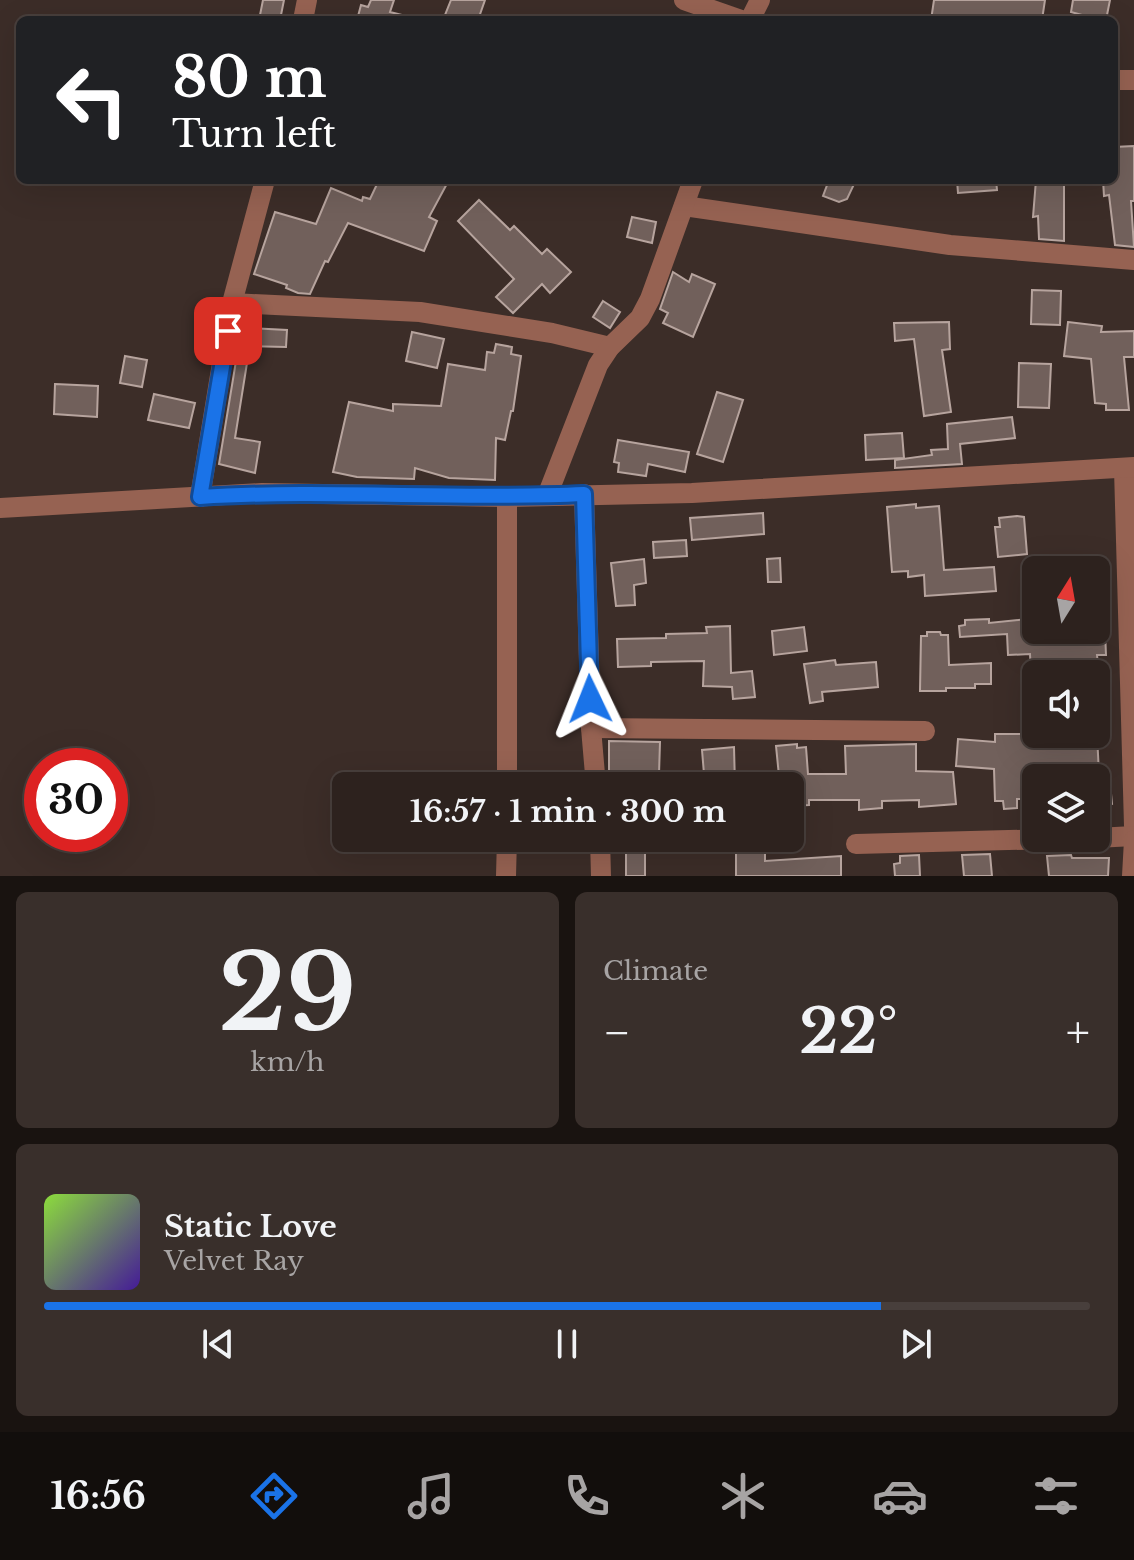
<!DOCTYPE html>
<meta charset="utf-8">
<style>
:root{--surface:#2d221e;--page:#392f2b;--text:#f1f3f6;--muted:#a7a4a4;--line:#483f3c;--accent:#1a73e8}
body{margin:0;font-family:"Libre Baskerville",serif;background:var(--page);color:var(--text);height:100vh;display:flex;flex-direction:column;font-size:30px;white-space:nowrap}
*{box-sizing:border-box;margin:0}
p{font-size:26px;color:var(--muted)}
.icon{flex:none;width:44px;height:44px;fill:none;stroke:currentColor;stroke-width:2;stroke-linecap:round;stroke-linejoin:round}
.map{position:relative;height:876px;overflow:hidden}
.side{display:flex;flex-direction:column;gap:16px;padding:16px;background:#191310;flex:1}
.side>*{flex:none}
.guide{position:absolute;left:16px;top:16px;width:1102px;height:168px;border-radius:12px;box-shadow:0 8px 32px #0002,0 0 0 2px var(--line);background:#202124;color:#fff;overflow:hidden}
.needle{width:52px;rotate:11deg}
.fabs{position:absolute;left:1022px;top:556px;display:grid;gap:16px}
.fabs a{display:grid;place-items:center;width:88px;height:88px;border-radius:12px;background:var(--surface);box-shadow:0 8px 32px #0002,0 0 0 2px var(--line);font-size:40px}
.speed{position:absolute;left:24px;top:748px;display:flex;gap:16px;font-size:40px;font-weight:700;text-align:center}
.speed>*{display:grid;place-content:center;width:104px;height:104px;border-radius:50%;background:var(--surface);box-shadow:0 8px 32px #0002,0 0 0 2px var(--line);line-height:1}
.speed .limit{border:12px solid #d22;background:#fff;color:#111}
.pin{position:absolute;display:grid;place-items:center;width:68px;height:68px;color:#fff;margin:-34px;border-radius:16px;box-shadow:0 4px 12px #0006}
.me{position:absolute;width:88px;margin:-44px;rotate:358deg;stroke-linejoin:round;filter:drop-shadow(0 0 6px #0008)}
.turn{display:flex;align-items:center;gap:28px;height:168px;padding:0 24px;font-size:36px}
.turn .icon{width:104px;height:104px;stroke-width:2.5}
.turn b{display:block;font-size:56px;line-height:68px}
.big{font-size:60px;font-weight:700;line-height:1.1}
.side .tile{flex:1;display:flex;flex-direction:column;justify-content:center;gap:12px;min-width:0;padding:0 28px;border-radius:12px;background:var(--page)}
.side .dial{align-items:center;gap:0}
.dial b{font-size:104px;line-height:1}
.song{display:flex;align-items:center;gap:24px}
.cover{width:96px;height:96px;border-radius:12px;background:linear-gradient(135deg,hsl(90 70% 55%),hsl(260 70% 35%))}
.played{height:8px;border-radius:4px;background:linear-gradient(90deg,var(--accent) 80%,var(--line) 80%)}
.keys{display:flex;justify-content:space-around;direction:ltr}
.heat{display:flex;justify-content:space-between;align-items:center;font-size:44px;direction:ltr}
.side .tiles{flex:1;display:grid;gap:16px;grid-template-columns:1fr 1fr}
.tile:last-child{grid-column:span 2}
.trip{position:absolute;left:332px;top:772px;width:472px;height:80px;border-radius:12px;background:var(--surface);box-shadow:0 8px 32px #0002,0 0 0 2px var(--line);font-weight:700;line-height:80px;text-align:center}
.menu{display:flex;height:128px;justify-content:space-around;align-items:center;background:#120e0c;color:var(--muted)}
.menu .icon{width:56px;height:56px}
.menu .selected{color:var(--accent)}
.menu b{font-size:36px;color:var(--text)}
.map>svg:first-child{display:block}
.building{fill:#71605b;stroke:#b7a49e;stroke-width:2}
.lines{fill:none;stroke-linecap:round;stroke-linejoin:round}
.street{stroke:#966252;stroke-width:20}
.route-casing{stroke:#114b97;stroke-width:20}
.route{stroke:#1a73e8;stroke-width:14}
</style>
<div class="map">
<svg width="1134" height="876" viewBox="0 0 1134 876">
<rect width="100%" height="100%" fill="#3c2d28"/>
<g class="building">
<polygon points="263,0 284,0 280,20 259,20"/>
<polygon points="371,0 394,0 390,12 402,15 401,20 357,20 361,5 368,7"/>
<polygon points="451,0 485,0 478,20 443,20"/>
<polygon points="934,0 1045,0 1042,20 982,20 957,16 956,20 931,20"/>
<polygon points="1073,0 1110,0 1106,20 1081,20 1082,15 1071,12"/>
<polygon points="1134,146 1134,201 1131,201 1134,247 1115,245 1109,195 1104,196 1103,180 1114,180 1114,147"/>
<polygon points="379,180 449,180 429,217 437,221 424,251 348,223 328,262 325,261 310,294 298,293 286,288 287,285 254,274 275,212 316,224 331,188 362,201 363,197 370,199"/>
<polygon points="829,180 856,180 847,199 839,202 823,196"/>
<polygon points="957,180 996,180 997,190 958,193"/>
<polygon points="1036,180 1064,180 1064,241 1039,239 1038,216 1033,217"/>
<polygon points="479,200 510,230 514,226 542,254 547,249 571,272 550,293 542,284 513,313 496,297 514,279 458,221"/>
<polygon points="632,217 656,222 652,243 627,237"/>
<polygon points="673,272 689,282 692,274 715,284 693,337 663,323 668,313 660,309"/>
<polygon points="1032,290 1061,291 1060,325 1031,324"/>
<polygon points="603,301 620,312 610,328 593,317"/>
<polygon points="949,322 950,349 942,350 951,412 924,416 914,339 895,341 894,323"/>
<polygon points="1068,322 1102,326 1101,332 1134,331 1134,357 1124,357 1129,410 1106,410 1106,404 1095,403 1091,359 1064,356"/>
<polygon points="249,328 287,330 286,347 249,346"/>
<polygon points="412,332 444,339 437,368 406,361"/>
<polygon points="496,344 512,347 511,354 521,356 513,411 511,411 505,440 496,438 495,480 449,478 415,468 414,479 357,477 333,472 349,402 393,411 393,404 441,406 448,364 485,370 487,352 494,353"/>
<polygon points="125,356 147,360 142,387 120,383"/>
<polygon points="236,361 247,363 235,438 260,442 255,473 219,464"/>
<polygon points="1019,363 1051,364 1049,408 1018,407"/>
<polygon points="55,384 98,386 97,417 54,414"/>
<polygon points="717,392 743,400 723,462 697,454"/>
<polygon points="154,394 195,403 189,428 148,420"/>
<polygon points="1012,417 1015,438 960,444 962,464 895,468 895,460 932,455 931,450 948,449 947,424"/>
<polygon points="902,433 904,458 866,460 865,435"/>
<polygon points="618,440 689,452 685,472 648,464 646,476 618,472 619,463 614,462"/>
<polygon points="916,504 916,508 939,506 944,570 994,567 996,591 925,596 924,575 908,577 908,571 892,572 887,507"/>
<polygon points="763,513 764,534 692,540 690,518"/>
<polygon points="1017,516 1024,517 1027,554 998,557 995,527 1000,527 999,518"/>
<polygon points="686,540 687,556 654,558 653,542"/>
<polygon points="780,558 781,582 768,582 767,559"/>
<polygon points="644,559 646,583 634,585 635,605 616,606 611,563"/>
<polygon points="989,619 989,623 1027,619 1029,634 1105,631 1106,655 1097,655 1099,674 1031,674 1030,654 1008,655 1007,634 960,637 959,626 965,625 965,620"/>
<polygon points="730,626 731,673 752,671 755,697 733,699 732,687 703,686 704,661 651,662 651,666 618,667 617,639 666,638 666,634 707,633 706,627"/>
<polygon points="804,627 807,651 774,655 772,631"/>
<polygon points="927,632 940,632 941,635 948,635 949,665 991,663 991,684 975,684 975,688 946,688 946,691 920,691 921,636 927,636"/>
<polygon points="835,660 836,665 876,662 878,687 822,692 823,701 810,703 804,664"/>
<polygon points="995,734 1023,734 1023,739 1097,734 1099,774 1109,773 1112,804 1096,806 1096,778 1076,778 1075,769 1024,771 1025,799 1017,799 1017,808 1004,809 1003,801 995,801 994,769 956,766 958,739 995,742"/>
<polygon points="609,741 660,742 659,774 609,774"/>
<polygon points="797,744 797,748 806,747 808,774 846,774 845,746 916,744 916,771 953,772 956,804 919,807 919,800 882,801 882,808 859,810 859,800 809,800 809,805 790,806 790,786 780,786 776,746"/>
<polygon points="734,747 735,786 705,786 702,750"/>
<rect x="626" y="852" width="19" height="24"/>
<polygon points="736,852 765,852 765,861 841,856 841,876 736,876"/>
<polygon points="990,854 992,876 964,876 962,855"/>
<polygon points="919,855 920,876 895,876 894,864 900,863 900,856"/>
<polygon points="1071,855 1072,858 1109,858 1108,876 1049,876 1047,856"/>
</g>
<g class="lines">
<g class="street">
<polyline points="684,0 741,20"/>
<polyline points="303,20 307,0"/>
<polyline points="750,20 760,0"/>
<polyline points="1114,80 1134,80"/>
<polyline points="684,206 950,245 1134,260"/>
<polyline points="232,303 420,312 552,333 610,347"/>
<polyline points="1124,469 1134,826"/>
<polyline points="584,494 591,728 596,786"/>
<polyline points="547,496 598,365 610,347 640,318 650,299 693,180"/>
<polyline points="200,497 232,303 265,180"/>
<polyline points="0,508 262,493 507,497 692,493 1134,467"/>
<polyline points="591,728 925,731"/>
<polyline points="507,786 507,497"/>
<polyline points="600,838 601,876"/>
<polyline points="1096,838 1134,836"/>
<polyline points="507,839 553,838"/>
<polyline points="856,844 1091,838"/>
<polyline points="506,876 507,838"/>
<polyline points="1132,876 1134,840"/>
</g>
</g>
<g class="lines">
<defs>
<path id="route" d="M228,331l-28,166c128,-8 256,3 384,-3l6,205"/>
</defs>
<use href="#route" class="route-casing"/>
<use href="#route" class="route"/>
</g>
</svg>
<div class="fabs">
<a><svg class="needle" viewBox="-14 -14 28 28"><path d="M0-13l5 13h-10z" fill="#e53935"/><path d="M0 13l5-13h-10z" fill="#a7a4a4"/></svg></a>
<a><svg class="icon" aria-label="sound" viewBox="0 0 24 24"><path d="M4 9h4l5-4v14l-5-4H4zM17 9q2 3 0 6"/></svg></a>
<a><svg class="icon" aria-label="layers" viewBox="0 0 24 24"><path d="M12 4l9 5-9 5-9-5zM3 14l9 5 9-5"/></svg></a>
</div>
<div class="speed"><div class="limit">30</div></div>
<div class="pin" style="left:228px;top:331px;background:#d93025"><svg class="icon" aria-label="arrive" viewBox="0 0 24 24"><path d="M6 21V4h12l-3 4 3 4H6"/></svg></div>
<svg class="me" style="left:590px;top:699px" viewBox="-20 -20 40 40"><path d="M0-17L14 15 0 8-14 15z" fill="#1a73e8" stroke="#fff" stroke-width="4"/></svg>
<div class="trip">16:57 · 1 min · 300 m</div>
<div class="guide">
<div class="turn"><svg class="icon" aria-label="left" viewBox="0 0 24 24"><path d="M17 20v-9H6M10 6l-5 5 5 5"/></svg><div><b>80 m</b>Turn left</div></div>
</div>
</div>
<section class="side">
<div class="tiles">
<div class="tile dial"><b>29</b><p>km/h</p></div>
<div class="tile"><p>Climate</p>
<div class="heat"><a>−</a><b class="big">22°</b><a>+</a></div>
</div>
<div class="tile">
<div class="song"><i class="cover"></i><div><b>Static Love</b><p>Velvet Ray</p></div></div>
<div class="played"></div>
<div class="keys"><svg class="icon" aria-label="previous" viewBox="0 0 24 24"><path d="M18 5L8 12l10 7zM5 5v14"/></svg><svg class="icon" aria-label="pause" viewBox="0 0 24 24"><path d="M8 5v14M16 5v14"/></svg><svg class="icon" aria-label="next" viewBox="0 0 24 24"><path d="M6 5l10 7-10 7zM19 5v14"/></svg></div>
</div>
</div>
</section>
<nav class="menu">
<b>16:56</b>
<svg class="icon selected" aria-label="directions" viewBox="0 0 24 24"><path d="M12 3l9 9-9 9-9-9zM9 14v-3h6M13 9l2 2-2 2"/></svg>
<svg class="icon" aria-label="music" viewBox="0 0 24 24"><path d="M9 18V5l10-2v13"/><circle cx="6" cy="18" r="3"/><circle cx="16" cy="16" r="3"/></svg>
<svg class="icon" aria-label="phone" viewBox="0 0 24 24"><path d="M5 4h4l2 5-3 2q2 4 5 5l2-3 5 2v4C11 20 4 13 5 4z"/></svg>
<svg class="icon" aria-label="climate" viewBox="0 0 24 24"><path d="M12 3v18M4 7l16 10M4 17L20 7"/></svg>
<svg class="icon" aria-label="car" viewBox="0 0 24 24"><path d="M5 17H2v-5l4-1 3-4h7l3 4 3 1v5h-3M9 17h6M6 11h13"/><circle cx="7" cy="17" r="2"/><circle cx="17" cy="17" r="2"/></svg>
<svg class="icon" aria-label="filters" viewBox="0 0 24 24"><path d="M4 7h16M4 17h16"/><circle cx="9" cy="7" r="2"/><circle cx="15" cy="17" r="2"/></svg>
</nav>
